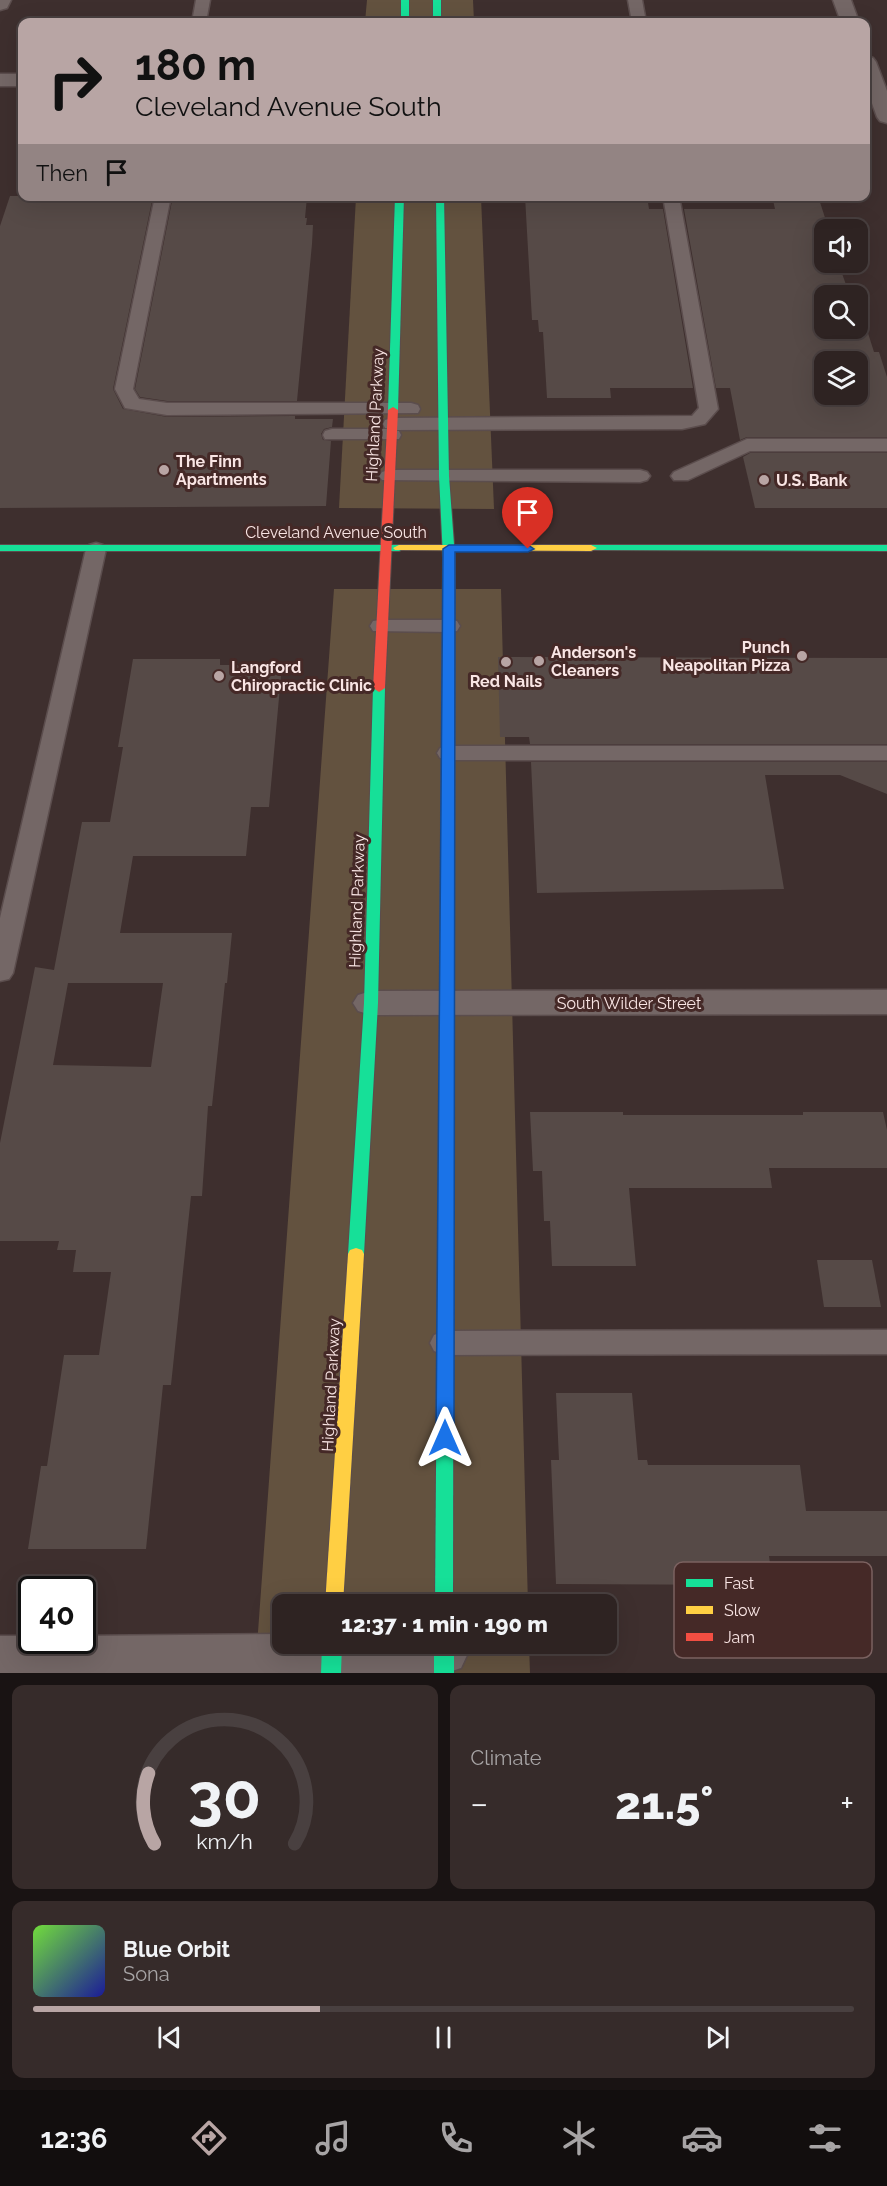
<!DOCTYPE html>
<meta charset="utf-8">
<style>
:root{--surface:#2e2322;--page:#362b2a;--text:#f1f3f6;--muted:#a7a4a5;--line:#494040;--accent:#b8a5a4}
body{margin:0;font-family:Raleway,sans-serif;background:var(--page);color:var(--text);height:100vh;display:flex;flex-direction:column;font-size:22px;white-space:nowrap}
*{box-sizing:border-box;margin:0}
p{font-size:20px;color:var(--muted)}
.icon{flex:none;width:33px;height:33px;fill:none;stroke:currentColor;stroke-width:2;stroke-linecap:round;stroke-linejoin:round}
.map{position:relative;height:1673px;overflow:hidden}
.drawer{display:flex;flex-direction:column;gap:12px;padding:12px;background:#191313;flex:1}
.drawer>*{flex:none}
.banner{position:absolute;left:18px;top:18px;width:852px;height:183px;border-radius:12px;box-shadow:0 6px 24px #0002,0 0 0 2px var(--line);background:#b8a5a4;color:#111;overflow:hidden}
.controls{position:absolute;left:814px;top:219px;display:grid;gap:12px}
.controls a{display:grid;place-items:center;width:54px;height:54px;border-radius:12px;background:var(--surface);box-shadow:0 6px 24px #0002,0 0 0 2px var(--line);font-size:30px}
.speed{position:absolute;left:18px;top:1576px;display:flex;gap:12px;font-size:30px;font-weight:700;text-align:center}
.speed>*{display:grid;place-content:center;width:78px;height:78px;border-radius:50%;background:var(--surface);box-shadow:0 6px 24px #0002,0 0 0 2px var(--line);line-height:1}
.speed .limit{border:3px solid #111;border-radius:9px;background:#fff;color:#111}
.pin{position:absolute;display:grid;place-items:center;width:51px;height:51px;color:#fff;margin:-62px -26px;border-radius:50% 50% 50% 0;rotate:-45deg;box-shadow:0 0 6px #0007}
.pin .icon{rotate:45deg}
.me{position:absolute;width:66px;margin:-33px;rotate:0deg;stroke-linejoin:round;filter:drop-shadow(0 0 4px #0008)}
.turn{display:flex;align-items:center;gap:21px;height:126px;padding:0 18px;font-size:27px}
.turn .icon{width:78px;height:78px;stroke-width:2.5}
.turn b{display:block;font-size:42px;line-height:51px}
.then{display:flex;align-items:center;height:57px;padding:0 18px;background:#0003;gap:12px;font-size:22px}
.big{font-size:45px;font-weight:800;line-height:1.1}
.drawer .tile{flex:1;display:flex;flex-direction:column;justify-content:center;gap:9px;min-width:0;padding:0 21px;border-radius:12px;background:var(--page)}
.drawer .dial{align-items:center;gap:0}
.dial svg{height:156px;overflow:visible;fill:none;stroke:var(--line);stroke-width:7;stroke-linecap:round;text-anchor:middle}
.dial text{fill:var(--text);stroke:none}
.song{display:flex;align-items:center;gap:18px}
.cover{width:72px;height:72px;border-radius:9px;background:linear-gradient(135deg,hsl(100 70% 55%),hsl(240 70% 35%))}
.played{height:6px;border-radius:3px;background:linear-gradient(90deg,var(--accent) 35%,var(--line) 35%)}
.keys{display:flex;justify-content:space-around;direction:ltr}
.heat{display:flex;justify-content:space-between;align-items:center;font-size:33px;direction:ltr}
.drawer .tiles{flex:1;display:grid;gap:12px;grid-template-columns:1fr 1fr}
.tile:last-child{grid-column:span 2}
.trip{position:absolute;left:272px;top:1594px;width:345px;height:60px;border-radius:12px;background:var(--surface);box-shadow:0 6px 24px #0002,0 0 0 2px var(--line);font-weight:800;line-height:60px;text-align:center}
.menu{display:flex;height:96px;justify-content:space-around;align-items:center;background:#120e0e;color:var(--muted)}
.menu .icon{width:42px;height:42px}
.menu .selected{color:var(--accent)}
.menu b{font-size:27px;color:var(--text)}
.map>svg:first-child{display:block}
.green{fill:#63523f}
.building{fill:#564a47;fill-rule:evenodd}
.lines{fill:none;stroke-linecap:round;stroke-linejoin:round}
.lane-casing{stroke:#5b4d4d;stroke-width:3}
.street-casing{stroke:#5b4d4d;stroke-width:3}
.fast-casing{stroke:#5b4d4d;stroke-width:2}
.slow-casing{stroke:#5b4d4d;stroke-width:2}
.jam-casing{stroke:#5b4d4d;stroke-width:2}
.lane{fill:#746766;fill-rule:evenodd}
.street{fill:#746766;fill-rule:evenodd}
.fast{fill:#16e098;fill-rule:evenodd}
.slow{fill:#ffcf43;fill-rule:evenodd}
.jam{fill:#f24e42;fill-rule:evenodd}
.route{fill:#1a73e8;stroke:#114b97;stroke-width:1.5}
.poi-dot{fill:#b8a5a4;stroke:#452927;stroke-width:2}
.labels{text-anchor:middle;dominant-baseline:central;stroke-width:6;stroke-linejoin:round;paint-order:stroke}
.street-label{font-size:16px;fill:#f9e5e4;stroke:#452927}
.poi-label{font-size:16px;font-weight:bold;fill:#f9e5e4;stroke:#452927;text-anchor:start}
.key{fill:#452927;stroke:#7b6160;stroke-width:1.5}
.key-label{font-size:16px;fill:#f9e5e4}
</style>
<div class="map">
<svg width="887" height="1673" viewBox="0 0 887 1673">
<rect width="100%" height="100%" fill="#3e2f2e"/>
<g class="green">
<polygon points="367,0 473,0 474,22 365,22"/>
<polygon points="356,197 481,197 494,509 339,508"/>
<polygon points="334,589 501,589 528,1605 282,1605 282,1644 529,1644 530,1673 255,1673"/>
</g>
<g class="building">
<polygon points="10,196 153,196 113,389 123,409 167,417 295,416 295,419 333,419 332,427 324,429 321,434 323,440 331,441 326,506 0,508 0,226"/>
<polygon points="173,196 307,197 305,218 307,218 306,225 313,225 312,244 297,401 167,401 140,397 135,389"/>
<polygon points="525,196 647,196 649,209 663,209 693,388 610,388 611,398 547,398 543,332 539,332 538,320 532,320"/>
<path d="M772,196h46l11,34h-4v32h13l12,34h-25v32h33v-14h4l12,38h5l8,25v60h-140l-7,3 -10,-52h-14l-32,-179h91zM825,362h33v32h-33z"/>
<polygon points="750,453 887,453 887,508 755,508 743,457"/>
<polygon points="498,657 887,658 887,744 530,744 529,737 500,737"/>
<path d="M133,659h87v6h62l-13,142h-18l-5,49h-113l-13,77h112l-5,50h-2l-13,123h-4l-6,90h-11l-20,189h-8l-17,164h-118l13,-83h6l17,-111h35l12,-83h-38l3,-22h-19l2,-9h-59v-98l35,-176 19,3 28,-148h28l13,-75h-5zM68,983h95l-12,84 -98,-2z"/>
<polygon points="531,762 887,762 887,794 840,775 765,775 784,889 537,893"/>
<polygon points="530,1112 623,1112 623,1115 803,1115 803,1112 883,1112 887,1130 887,1168 769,1168 772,1188 629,1188 636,1266 552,1266 550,1221 544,1221 542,1171 533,1171"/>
<polygon points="817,1260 872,1260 881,1307 824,1307"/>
<polygon points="556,1393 632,1393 638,1460 647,1460 648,1465 800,1465 806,1511 887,1511 887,1556 769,1556 773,1585 556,1584 551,1460 559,1460"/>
</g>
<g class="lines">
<defs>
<g id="lane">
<polygon points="196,0 210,0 206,22 192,22"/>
<polygon points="628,0 642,0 646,22 632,22"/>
<polygon points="155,196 171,196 133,389 139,399 167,403 411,403 418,405 420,409 418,413 167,415 125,408 115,389"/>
<polygon points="663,196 679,196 718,409 705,424 682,429 393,430 399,431 401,435 399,439 325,439 323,435 325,431 332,429 391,429 385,428 383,424 385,420 392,418 692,416 699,408"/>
<polygon points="747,439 887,439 887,451 750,451 688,480 674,480 671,476 674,472"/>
<polygon points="389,470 640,470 647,472 650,476 647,480 640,482 382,480 379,476 382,472"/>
<polygon points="96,543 103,545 106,549 13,973 9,979 0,981 0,918 86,549 89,545"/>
<polygon points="381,620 449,620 457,621 460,626 457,631 449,632 373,631 370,626 373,621"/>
<polygon points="448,746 887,746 887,760 448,760 440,758 437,753 440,748"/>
<polygon points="887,1330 887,1354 445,1355 434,1351 430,1343 434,1335 445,1331"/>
</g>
<g id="street">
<polygon points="0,0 11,0 7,8 0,10"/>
<polygon points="833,0 851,0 859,22 841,22"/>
<polygon points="866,56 873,58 876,62 887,91 887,123 880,121 877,117 866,87"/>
<rect x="0" y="74" width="22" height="12"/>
<polygon points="887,990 887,1014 371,1015 358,1011 353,1003 358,995 371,991"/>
<polygon points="282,1634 282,1644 463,1644 468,1653 461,1668 446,1673 0,1673 0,1636 32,1636 32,1641 82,1641 82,1636"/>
</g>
<g id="fast">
<rect x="401" y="0" width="8" height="22"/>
<rect x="433" y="0" width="8" height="22"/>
<polygon points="395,196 404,196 398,410 393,413 388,410"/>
<polygon points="436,196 444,196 449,476 455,558 449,561 443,558 439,476"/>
<polygon points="0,545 399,545 405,548 399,551 0,551"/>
<polygon points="591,545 887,545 887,551 587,550 585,548"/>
<polygon points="379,684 385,688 378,1003 364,1254 362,1258 356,1260 350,1258 348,1254 364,1003 373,688"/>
<polygon points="447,934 454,939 453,1605 435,1605 440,939"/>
<polygon points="322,1644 342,1644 341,1673 321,1673"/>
<rect x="434" y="1644" width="20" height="29"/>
</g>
<g id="slow">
<polygon points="399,545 591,545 597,548 591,551 395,550 393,548"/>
<polygon points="449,555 455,558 454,939 447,944 440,939 443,558"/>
<polygon points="356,1248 362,1250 364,1254 343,1605 325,1605 348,1254 350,1250"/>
</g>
<polygon id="jam" points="393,407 398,410 385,688 379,692 373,688 388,410"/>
</defs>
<use href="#lane" class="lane-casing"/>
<use href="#street" class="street-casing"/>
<use href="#fast" class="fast-casing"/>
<use href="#slow" class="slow-casing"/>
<use href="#jam" class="jam-casing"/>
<use href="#lane" class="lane"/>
<use href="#street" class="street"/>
<use href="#fast" class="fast"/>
<use href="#slow" class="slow"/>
<use href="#jam" class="jam"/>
</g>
<polygon class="route" points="449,545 528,545 534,549 528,552 455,552 454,1438 451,1443 445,1445 438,1443 436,1438 443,549"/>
<g class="poi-dot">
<circle cx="164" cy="470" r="6"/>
<circle cx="764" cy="480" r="6"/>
<circle cx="802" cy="656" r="6"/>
<circle cx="539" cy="661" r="6"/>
<circle cx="506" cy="662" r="6"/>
<circle cx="219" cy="676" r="6"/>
</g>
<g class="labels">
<g class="street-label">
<text transform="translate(375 415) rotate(-87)">Highland Parkway</text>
<text x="336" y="532">Cleveland Avenue South</text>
<text transform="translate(357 901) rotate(-88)">Highland Parkway</text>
<text x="629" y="1003">South Wilder Street</text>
<text transform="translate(331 1385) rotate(-87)">Highland Parkway</text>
</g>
<g class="poi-label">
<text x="176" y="461">The Finn<tspan x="176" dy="18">Apartments</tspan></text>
<text x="776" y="480">U.S. Bank</text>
<text x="790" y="647" text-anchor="end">Punch<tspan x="790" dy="18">Neapolitan Pizza</tspan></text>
<text x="551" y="652">Anderson's<tspan x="551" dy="18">Cleaners</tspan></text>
<text x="231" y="667">Langford<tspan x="231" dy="18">Chiropractic Clinic</tspan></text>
<text x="506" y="681" text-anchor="middle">Red Nails</text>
</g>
</g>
<rect x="674" y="1562" width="198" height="96" rx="9" class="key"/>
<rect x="686" y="1579" width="27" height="8" fill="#16e098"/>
<rect x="686" y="1606" width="27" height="8" fill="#ffcf43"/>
<rect x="686" y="1633" width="27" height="8" fill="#f24e42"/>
<g class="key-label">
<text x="724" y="1589">Fast</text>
<text x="724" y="1616">Slow</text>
<text x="724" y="1643">Jam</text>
</g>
</svg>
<div class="controls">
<a><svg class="icon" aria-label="sound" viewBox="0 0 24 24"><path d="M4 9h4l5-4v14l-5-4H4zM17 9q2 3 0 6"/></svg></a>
<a><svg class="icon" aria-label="search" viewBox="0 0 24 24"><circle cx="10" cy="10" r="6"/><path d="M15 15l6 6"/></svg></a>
<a><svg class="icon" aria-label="layers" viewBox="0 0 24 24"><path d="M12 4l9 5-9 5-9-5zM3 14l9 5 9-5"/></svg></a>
</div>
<div class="speed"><div class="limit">40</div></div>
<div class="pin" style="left:528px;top:549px;background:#d93025"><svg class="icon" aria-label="arrive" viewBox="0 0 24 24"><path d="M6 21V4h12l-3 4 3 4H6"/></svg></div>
<svg class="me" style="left:445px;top:1438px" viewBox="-20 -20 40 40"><path d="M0-17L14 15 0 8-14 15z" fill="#1a73e8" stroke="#fff" stroke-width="4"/></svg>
<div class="trip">12:37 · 1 min · 190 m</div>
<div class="banner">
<div class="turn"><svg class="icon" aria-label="right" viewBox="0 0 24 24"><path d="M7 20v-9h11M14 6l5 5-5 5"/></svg><div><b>180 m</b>Cleveland Avenue South</div></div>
<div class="then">Then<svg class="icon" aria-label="arrive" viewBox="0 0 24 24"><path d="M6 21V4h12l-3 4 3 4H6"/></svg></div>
</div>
</div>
<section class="drawer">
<div class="tiles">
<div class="tile dial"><svg viewBox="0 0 100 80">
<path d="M14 69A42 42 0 1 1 86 69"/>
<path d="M14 69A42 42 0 0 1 11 33" stroke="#b8a5a4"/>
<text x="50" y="56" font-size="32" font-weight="700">30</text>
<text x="50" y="72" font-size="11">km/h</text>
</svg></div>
<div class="tile"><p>Climate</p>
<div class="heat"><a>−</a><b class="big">21.5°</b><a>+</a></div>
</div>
<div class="tile">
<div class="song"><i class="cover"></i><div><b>Blue Orbit</b><p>Sona</p></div></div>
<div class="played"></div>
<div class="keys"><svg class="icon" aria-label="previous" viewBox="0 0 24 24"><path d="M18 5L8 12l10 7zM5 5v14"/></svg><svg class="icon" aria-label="pause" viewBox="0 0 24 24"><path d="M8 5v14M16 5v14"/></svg><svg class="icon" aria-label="next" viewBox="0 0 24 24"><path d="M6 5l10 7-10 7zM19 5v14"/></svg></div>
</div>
</div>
</section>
<nav class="menu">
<b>12:36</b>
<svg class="icon selected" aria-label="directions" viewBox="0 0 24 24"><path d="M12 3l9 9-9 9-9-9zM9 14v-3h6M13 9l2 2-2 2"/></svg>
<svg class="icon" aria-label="music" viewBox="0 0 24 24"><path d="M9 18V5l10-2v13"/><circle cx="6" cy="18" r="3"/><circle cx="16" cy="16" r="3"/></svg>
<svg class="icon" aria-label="phone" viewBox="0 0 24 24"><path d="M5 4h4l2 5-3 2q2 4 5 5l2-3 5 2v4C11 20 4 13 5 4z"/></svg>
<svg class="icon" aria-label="climate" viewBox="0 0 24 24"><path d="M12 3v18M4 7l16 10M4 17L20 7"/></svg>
<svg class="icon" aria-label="car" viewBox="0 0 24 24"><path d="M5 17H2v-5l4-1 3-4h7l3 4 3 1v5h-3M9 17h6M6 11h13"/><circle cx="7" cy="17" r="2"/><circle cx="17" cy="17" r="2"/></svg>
<svg class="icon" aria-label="filters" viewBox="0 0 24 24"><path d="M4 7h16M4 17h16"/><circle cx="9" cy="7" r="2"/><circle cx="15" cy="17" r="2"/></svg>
</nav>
